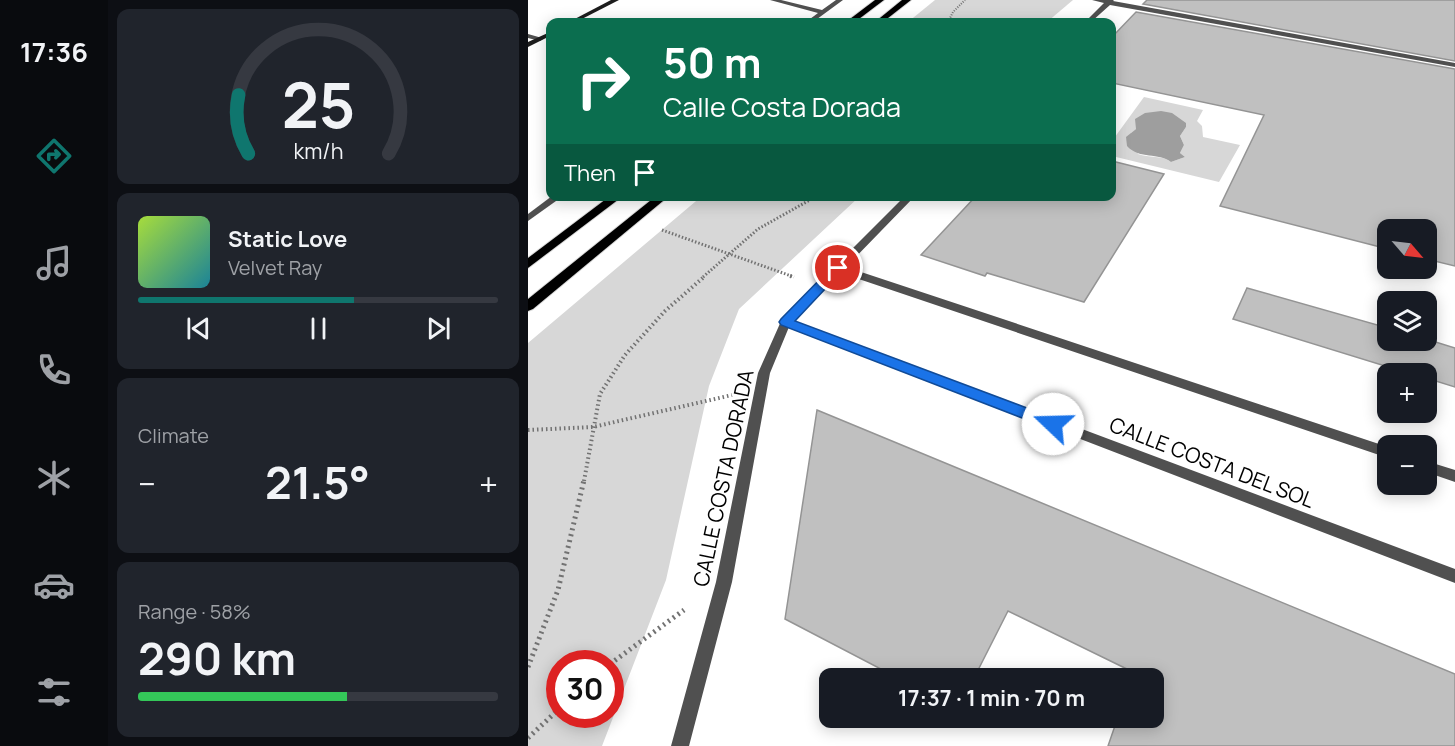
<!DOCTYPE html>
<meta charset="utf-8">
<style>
:root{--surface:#171b24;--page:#20242c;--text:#f1f3f6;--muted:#9ea1a6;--line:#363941;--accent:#0f766e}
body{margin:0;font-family:Manrope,sans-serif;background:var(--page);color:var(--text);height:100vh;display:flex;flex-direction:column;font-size:22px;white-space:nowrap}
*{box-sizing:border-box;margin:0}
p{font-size:20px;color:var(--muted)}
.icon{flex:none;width:33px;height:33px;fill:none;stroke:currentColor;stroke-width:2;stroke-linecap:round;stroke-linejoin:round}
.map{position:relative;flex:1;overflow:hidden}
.details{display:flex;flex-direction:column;gap:9px;padding:9px;background:#0d0f14;width:420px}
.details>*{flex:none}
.hud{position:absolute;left:18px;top:18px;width:570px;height:183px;border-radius:12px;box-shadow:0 3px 15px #0003;background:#0b6e4f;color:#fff;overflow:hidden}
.needle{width:39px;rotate:118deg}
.tools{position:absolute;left:849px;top:219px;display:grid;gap:12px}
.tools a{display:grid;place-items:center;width:60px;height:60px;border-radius:12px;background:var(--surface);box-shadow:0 3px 15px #0003;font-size:30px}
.speed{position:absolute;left:18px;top:650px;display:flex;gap:12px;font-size:30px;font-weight:700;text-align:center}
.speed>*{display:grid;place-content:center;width:78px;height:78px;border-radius:50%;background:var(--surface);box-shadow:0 3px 15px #0003;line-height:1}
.speed .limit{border:9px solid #d22;background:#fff;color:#111}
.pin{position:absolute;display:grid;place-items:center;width:51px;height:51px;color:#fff;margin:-26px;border:3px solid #fff;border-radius:50%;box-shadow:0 2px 6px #0007}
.me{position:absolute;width:66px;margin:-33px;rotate:291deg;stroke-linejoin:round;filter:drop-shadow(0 0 4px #0008)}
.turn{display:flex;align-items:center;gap:21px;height:126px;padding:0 18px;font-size:27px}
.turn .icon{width:78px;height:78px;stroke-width:2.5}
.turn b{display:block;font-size:42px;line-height:51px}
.then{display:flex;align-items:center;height:57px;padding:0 18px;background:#0003;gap:12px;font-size:22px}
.big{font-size:45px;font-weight:700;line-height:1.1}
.details .widget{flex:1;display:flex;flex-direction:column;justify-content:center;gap:9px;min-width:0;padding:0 21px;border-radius:12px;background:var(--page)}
.details .dial{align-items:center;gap:0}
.dial svg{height:156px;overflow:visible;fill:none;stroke:var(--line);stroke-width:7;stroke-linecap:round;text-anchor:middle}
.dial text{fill:var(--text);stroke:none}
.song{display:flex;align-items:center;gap:18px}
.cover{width:72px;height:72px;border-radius:9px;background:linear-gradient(135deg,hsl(80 70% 55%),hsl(190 70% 35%))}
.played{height:6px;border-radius:3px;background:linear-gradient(90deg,var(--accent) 60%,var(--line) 60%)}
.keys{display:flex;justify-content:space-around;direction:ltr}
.heat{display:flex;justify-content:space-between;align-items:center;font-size:33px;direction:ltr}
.charge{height:9px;border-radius:4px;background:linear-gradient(90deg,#34c759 58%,var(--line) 0)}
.trip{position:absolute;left:291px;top:668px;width:345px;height:60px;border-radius:12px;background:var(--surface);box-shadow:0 3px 15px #0003;font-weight:700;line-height:60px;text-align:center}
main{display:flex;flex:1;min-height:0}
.tab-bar{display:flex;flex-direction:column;width:108px;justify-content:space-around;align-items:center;background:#090b0e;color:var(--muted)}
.tab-bar .icon{width:42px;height:42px}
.tab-bar .on{color:var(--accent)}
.tab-bar b{font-size:27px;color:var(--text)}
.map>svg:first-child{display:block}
.green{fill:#d7d7d7;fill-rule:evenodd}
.water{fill:#9e9e9e}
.building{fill:#c0c0c0;stroke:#949494;stroke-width:1.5}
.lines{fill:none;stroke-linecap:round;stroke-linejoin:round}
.primary-casing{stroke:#dbdbdb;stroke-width:2}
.path-far3{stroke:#727272;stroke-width:2;stroke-dasharray:1 1.5;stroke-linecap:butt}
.path-far2{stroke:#727272;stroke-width:3;stroke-dasharray:1.5 2;stroke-linecap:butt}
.path-far1{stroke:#727272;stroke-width:4;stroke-dasharray:1.5 3;stroke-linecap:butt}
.path{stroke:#727272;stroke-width:5;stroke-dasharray:2 4;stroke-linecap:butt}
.street{fill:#505050;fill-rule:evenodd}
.secondary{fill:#1d1d1d;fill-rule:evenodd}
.primary{fill:#000;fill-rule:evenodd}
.route{fill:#1a73e8;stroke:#114b97;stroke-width:1.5}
.labels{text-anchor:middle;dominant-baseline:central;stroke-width:4.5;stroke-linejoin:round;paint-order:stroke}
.street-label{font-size:21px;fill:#000;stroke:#fff}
</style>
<main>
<nav class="tab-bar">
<b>17:36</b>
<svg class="icon on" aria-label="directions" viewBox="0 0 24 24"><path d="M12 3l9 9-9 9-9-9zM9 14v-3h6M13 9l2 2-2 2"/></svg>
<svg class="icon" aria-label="music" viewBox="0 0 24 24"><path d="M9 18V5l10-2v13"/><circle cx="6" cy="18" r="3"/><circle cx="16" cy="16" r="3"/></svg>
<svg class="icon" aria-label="phone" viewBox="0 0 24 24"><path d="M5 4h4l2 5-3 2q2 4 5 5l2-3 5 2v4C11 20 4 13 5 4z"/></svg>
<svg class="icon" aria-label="climate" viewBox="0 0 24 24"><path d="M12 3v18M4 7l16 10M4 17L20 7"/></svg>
<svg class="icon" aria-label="car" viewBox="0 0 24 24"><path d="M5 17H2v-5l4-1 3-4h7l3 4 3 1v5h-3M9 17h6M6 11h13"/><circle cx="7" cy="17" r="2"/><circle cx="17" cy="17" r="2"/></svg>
<svg class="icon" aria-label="filters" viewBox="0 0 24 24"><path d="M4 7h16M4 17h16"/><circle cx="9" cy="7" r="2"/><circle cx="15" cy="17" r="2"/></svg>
</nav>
<section class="details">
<div class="widget dial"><svg viewBox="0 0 100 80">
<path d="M14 69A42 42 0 1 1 86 69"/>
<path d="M14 69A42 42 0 0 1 9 39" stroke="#0f766e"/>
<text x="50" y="56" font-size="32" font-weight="700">25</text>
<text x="50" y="72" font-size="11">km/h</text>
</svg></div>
<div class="widget">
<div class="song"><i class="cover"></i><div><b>Static Love</b><p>Velvet Ray</p></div></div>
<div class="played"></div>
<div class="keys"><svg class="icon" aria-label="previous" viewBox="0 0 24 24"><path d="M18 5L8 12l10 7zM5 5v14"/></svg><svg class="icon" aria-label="pause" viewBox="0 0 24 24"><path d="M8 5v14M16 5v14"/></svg><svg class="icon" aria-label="next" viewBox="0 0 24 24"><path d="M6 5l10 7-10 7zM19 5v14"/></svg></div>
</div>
<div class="widget"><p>Climate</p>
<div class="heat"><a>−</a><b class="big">21.5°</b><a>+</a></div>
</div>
<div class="widget"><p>Range · 58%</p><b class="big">290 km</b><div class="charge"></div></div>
</section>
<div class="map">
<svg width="927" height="746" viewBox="0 0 927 746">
<rect width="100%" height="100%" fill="#fff"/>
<g class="green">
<polygon points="407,0 545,0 519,22 380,22"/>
<path d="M616,97l59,13 -6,11 5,5 1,11 37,8 -21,37 -107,-26v-15zM609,124l49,3 -6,9 4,9 -4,8 5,4 -14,5c-9,-7 -22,-4 -33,-8l-7,-21 5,-4z"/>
<path d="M174,196l157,1 -120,112 -30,77 -43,194 -64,166h-74v-403zM32,663h50v51h-50z"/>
</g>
<path class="water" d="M633,111l11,2 14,10v4l-6,9 4,9 -4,8 5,4 -14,5c-13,-10 -31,-2 -44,-16l-1,-9 10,-8 -1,-10 10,-6z"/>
<g class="building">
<polygon points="619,0 927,0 927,61 615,4"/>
<polygon points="608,12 927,69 927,266 898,259 898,230 860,230 860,249 692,206 736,115 584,83 584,37"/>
<polygon points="584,161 636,174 556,302 459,273 457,276 393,255 448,196 584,196"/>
<polygon points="719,288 860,328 860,340 898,339 927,348 927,387 898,378 898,374 883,374 705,319"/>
<polygon points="289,410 927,674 927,746 580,746 590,717 626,717 626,678 603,678 605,672 480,611 446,678 370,678 257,619"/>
</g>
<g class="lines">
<defs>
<g id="primary">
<polygon points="347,0 356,0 327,22 318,22"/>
<polygon points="374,0 383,0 355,22 347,22"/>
<polygon points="82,196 95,196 0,268 0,258"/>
<polygon points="128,196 141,196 5,309 0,311 0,299"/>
</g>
</defs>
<use href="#primary" class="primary-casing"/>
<polyline class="path-far3" points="420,22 425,12 437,0"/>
<g class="path-far2">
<polyline points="134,230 266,277"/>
<polyline points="175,277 230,229 289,196"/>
</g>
<g class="path-far1">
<polyline points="262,276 266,277"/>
<polyline points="0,430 65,427 204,395"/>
<polyline points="56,481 72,394 97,355 137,311 177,276"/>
</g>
<g class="path">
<polyline points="82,664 156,610"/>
<polyline points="0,667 30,590 56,480"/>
<polyline points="0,738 32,708"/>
</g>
<g class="street">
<polygon points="242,0 253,0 294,10 308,0 315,0 285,22 278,22 290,13"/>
<polygon points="564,0 586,0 585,1 927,63 927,67 582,5 563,22 557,22 576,3"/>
<polygon points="0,34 14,38 15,39 12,41 0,38"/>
<polygon points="24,196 35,196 0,221 0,214"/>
<polygon points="377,196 387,196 318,267 860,447 860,458 313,273 266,321 927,569 927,583 261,327 242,373 204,582 161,746 143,746 188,582 230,373 254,319"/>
<polygon points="898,461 927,470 927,482 898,472"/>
</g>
<g class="secondary">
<polygon points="83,0 91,0 48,22 41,22"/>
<polygon points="22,32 22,36 0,47 0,42"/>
</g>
<use href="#primary" class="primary"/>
</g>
<polygon class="route" points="310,264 316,268 314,271 267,321 531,420 533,424 531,428 520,428 253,325 251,322 253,319 306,265"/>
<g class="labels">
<g class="street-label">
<text transform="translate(684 462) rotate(21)">CALLE COSTA DEL SOL</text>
<text transform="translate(195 478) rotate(-78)">CALLE COSTA DORADA</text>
</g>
</g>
</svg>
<div class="tools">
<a><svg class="needle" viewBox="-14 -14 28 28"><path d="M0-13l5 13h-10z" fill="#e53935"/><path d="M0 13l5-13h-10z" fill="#9ea1a6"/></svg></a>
<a><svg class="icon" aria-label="layers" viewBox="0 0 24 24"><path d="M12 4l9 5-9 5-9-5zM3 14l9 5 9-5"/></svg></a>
<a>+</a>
<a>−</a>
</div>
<div class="speed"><div class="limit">30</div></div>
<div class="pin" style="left:310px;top:268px;background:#d93025"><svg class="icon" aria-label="arrive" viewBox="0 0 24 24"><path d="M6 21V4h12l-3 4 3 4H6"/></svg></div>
<svg class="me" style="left:525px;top:424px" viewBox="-20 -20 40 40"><circle r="19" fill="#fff"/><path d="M0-13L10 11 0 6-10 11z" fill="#1a73e8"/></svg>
<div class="trip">17:37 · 1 min · 70 m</div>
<div class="hud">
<div class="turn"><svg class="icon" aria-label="right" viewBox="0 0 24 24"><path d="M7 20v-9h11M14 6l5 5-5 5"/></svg><div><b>50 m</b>Calle Costa Dorada</div></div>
<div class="then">Then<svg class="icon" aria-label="arrive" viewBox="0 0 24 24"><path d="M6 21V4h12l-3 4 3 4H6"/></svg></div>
</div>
</div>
</main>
